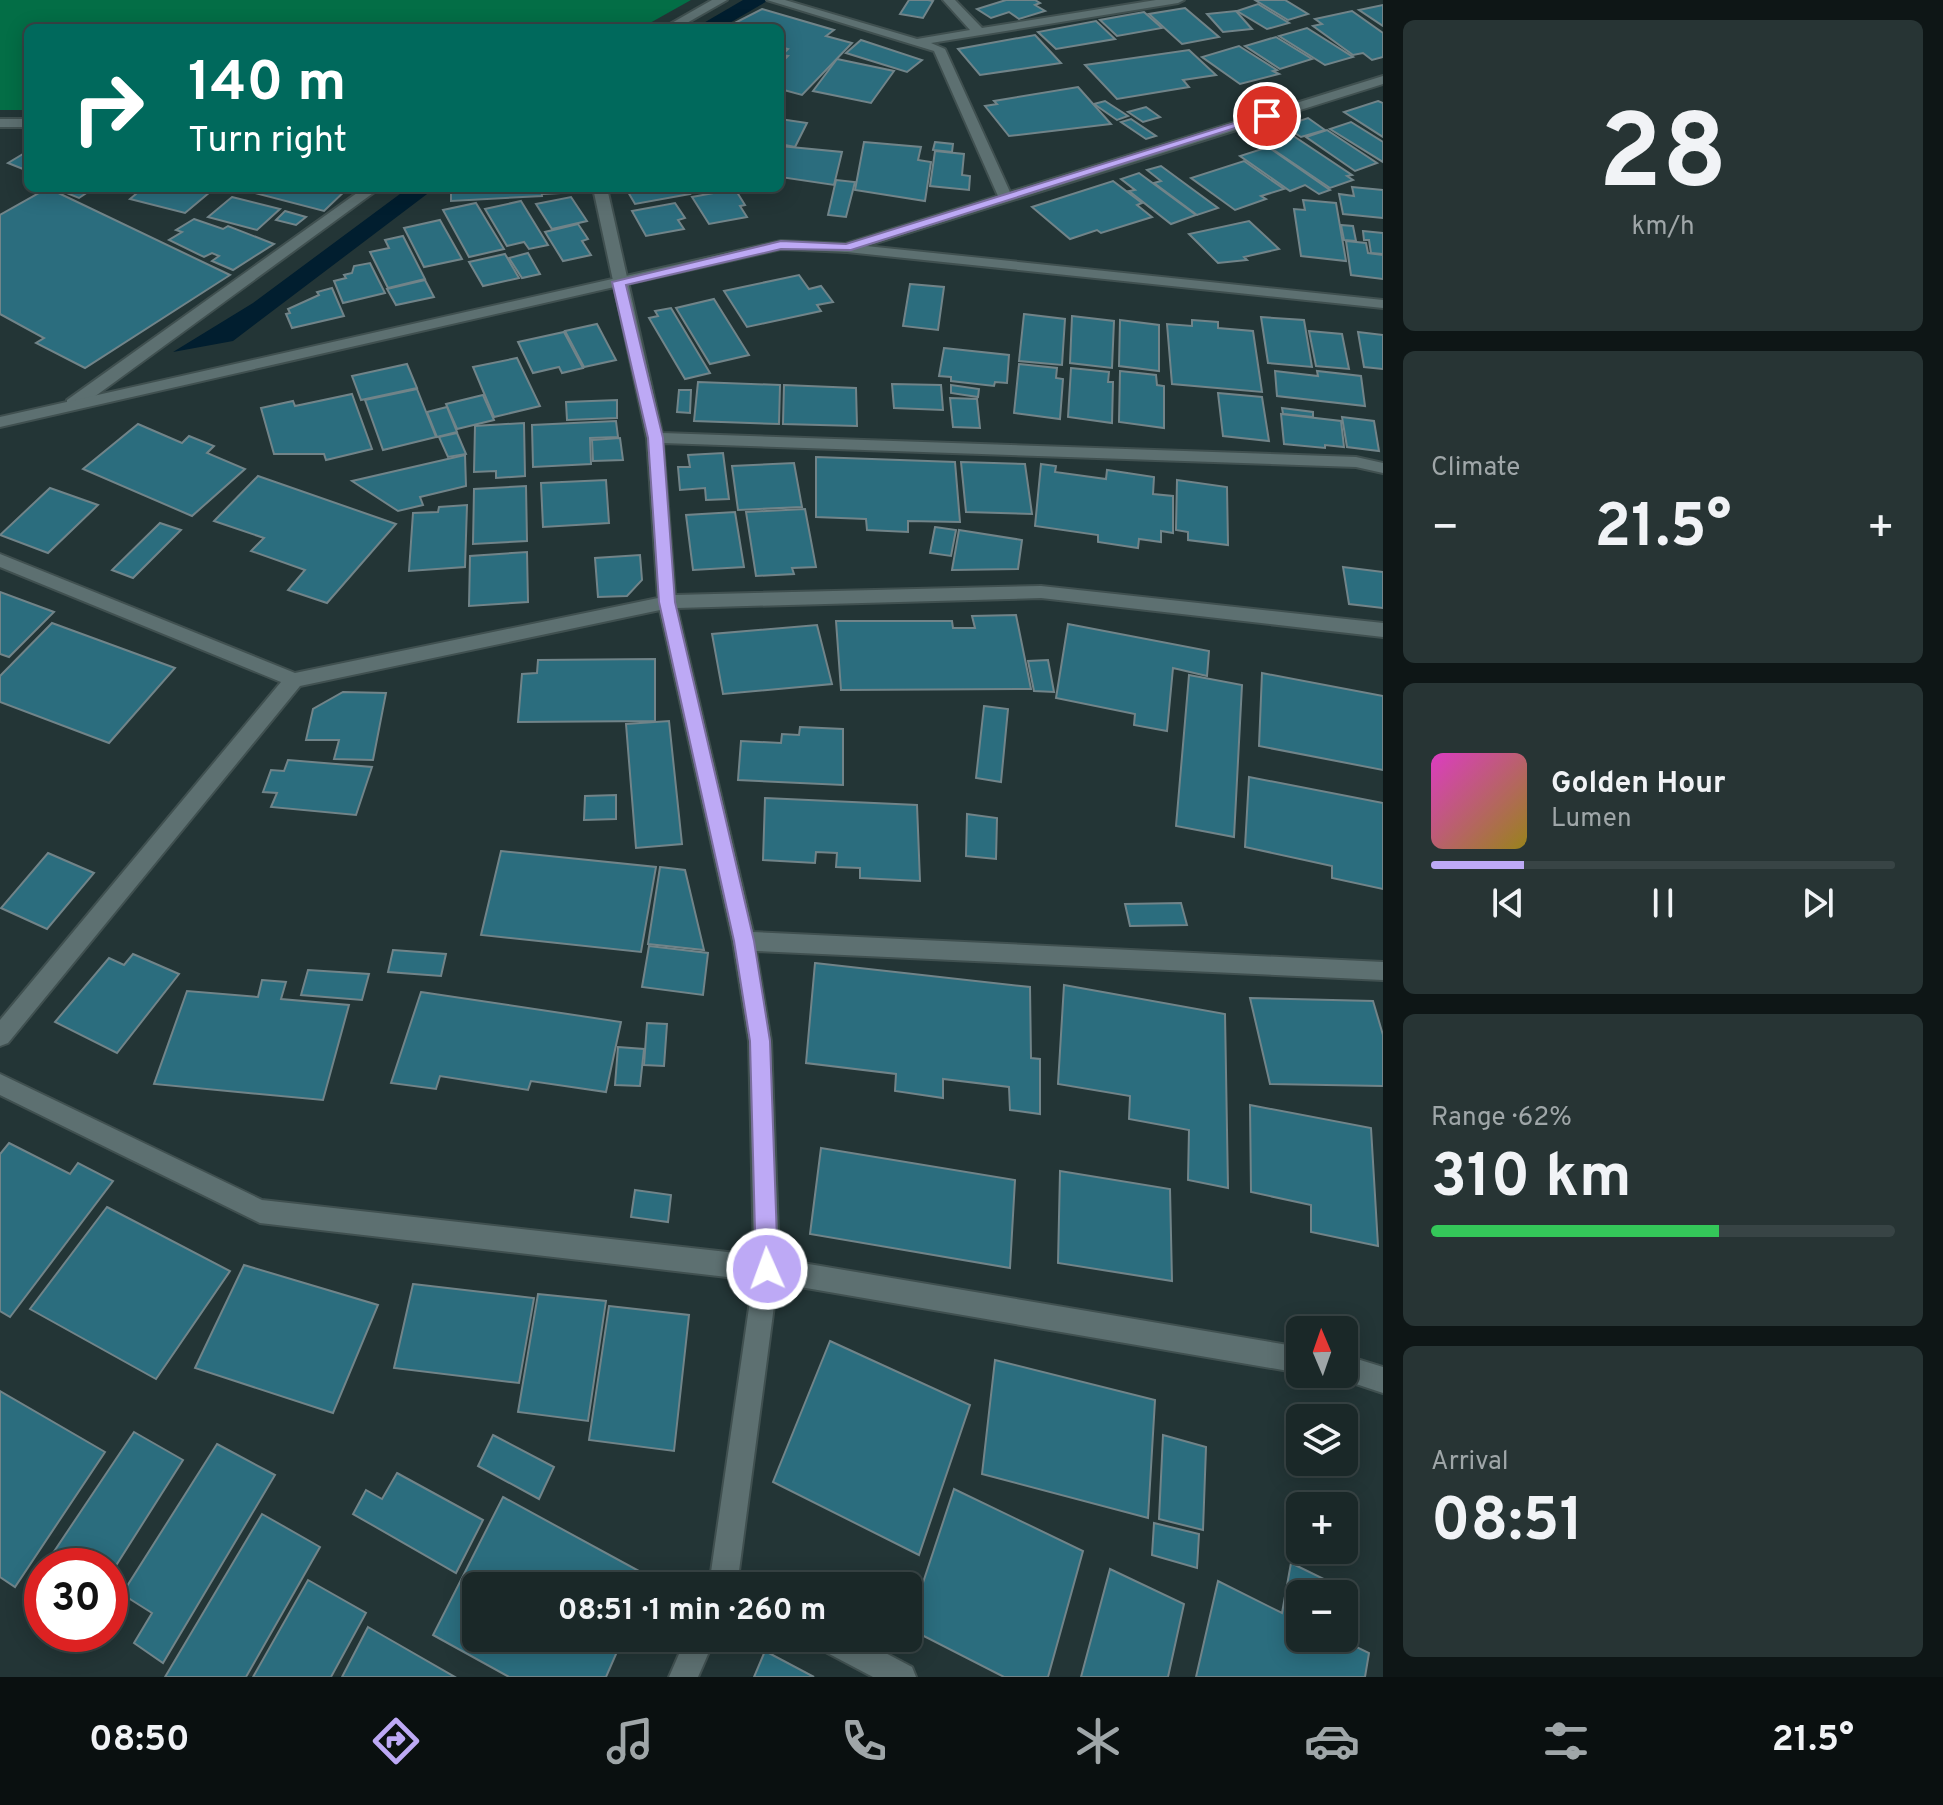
<!DOCTYPE html>
<meta charset="utf-8">
<style>
:root{--surface:#1a2828;--page:#273434;--text:#f1f3f6;--muted:#9fa6a8;--line:#384445;--accent:#bda9f5}
body{margin:0;font-family:Overpass,sans-serif;background:var(--page);color:var(--text);height:100vh;display:flex;flex-direction:column;font-size:30px;white-space:nowrap}
*{box-sizing:border-box;margin:0}
p{font-size:26px;color:var(--muted)}
.icon{flex:none;width:44px;height:44px;fill:none;stroke:currentColor;stroke-width:2;stroke-linecap:round;stroke-linejoin:round}
.map{position:relative;flex:1;overflow:hidden}
.drawer{display:flex;flex-direction:column;gap:20px;padding:20px;background:#0e1616;width:560px}
.drawer>*{flex:none}
.top-card{position:absolute;left:24px;top:24px;width:760px;height:168px;border-radius:12px;box-shadow:0 4px 20px #0003,0 0 0 2px var(--line);background:#00695c;color:#fff;overflow:hidden}
.needle{width:52px;rotate:358deg}
.fabs{position:absolute;left:1286px;top:1316px;display:grid;gap:16px}
.fabs a{display:grid;place-items:center;width:72px;height:72px;border-radius:12px;background:var(--surface);box-shadow:0 4px 20px #0003,0 0 0 2px var(--line);font-size:40px}
.speed{position:absolute;left:24px;top:1548px;display:flex;gap:16px;font-size:40px;font-weight:700;text-align:center}
.speed>*{display:grid;place-content:center;width:104px;height:104px;border-radius:50%;background:var(--surface);box-shadow:0 4px 20px #0003,0 0 0 2px var(--line);line-height:1}
.speed .limit{border:12px solid #d22;background:#fff;color:#111}
.pin{position:absolute;display:grid;place-items:center;width:68px;height:68px;color:#fff;margin:-34px;border:4px solid #fff;border-radius:50%;box-shadow:0 2px 8px #0007}
.me{position:absolute;width:88px;margin:-44px;rotate:358deg;stroke-linejoin:round;filter:drop-shadow(0 0 6px #0008)}
.turn{display:flex;align-items:center;gap:28px;height:168px;padding:0 32px;font-size:36px}
.turn .icon{width:104px;height:104px;stroke-width:2.5}
.turn b{display:block;font-size:56px;line-height:68px}
.big{font-size:60px;font-weight:700;line-height:1.1}
.drawer .tile{flex:1;display:flex;flex-direction:column;justify-content:center;gap:12px;min-width:0;padding:0 28px;border-radius:12px;background:var(--page)}
.drawer .dial{align-items:center;gap:0}
.dial b{font-size:104px;line-height:1}
.song{display:flex;align-items:center;gap:24px}
.cover{width:96px;height:96px;border-radius:12px;background:linear-gradient(135deg,hsl(310 70% 55%),hsl(50 70% 35%))}
.played{height:8px;border-radius:4px;background:linear-gradient(90deg,var(--accent) 20%,var(--line) 20%)}
.keys{display:flex;justify-content:space-around;direction:ltr}
.heat{display:flex;justify-content:space-between;align-items:center;font-size:44px;direction:ltr}
.charge{height:12px;border-radius:6px;background:linear-gradient(90deg,#34c759 62%,var(--line) 0)}
.trip{position:absolute;left:462px;top:1572px;width:460px;height:80px;border-radius:12px;background:var(--surface);box-shadow:0 4px 20px #0003,0 0 0 2px var(--line);font-weight:700;line-height:80px;text-align:center}
.dock{display:flex;height:128px;justify-content:space-around;align-items:center;background:#0a1010;color:var(--muted)}
.dock .icon{width:56px;height:56px}
.dock .active{color:var(--accent)}
.dock b{font-size:36px;color:var(--text)}
main{display:flex;flex:1;min-height:0}
.map>svg:first-child{display:block}
.green{fill:#036e46}
.water{fill:#011e2f}
.building{fill:#2b6d7e;stroke:#718489;stroke-width:2}
.lines{fill:none;stroke-linecap:round;stroke-linejoin:round}
.street-casing{stroke:#405050;stroke-width:4}
.secondary-casing{stroke:#405050;stroke-width:4}
.street{fill:#5d7071;fill-rule:evenodd}
.secondary{fill:#5d7071;fill-rule:evenodd}
.route{fill:#bda9f5;stroke:#7b6e9f;stroke-width:2}
</style>
<main>
<div class="map">
<svg width="1383" height="1677" viewBox="0 0 1383 1677">
<rect width="100%" height="100%" fill="#233536"/>
<polygon class="green" points="0,0 691,0 641,28 28,28 28,110 0,110"/>
<g class="water">
<polygon points="743,0 769,0 721,28 695,28"/>
<polygon points="408,188 435,188 233,341 173,352 253,303"/>
</g>
<g class="building">
<polygon points="909,0 928,0 933,1 923,18 900,14"/>
<polygon points="1006,0 1035,0 1040,3 1035,5 1045,11 1019,19 1009,12 991,18 977,9"/>
<polygon points="1255,0 1285,0 1308,14 1288,20"/>
<polygon points="1258,4 1289,23 1267,29 1237,11"/>
<polygon points="1383,5 1383,26 1359,10"/>
<polygon points="1185,8 1219,37 1182,44 1149,14"/>
<polygon points="762,9 834,30 826,36 852,43 802,95 780,89 780,64 788,56 782,55 788,49 780,47 780,28 725,28"/>
<polygon points="1236,11 1252,29 1223,32 1207,14"/>
<polygon points="1352,11 1383,33 1383,57 1372,60 1363,53 1353,55 1313,26 1322,24 1315,19"/>
<polygon points="1144,12 1162,28 1117,36 1100,20"/>
<polygon points="1096,21 1115,39 1056,49 1038,32"/>
<polygon points="1307,28 1353,57 1325,65 1279,36"/>
<polygon points="1035,35 1061,63 980,75 958,49"/>
<polygon points="1276,37 1312,59 1280,69 1245,46"/>
<polygon points="861,40 922,60 907,72 846,53"/>
<polygon points="1239,46 1277,70 1273,71 1279,74 1240,84 1202,57"/>
<polygon points="1189,50 1216,75 1183,80 1189,87 1117,99 1085,65"/>
<polygon points="837,59 894,71 871,103 813,91"/>
<polygon points="1078,87 1111,124 1009,136 985,106 997,104 994,101"/>
<polygon points="1105,101 1128,116 1117,120 1094,104"/>
<polygon points="1378,101 1383,103 1383,137 1344,112"/>
<polygon points="1146,107 1160,117 1143,122 1128,112"/>
<polygon points="1308,118 1325,130 1301,137 1284,126"/>
<polygon points="780,119 807,123 795,147 780,144"/>
<polygon points="1131,119 1156,136 1146,139 1121,122"/>
<polygon points="1351,122 1383,142 1383,162 1330,129"/>
<polygon points="1280,127 1352,175 1347,176 1353,180 1330,188 1253,136"/>
<polygon points="1327,130 1377,163 1355,171 1306,137"/>
<polygon points="864,142 921,147 918,160 931,162 925,201 855,190"/>
<polygon points="935,142 953,144 952,152 933,150"/>
<polygon points="780,146 842,152 834,185 780,177"/>
<polygon points="1268,147 1330,190 1319,194 1305,185 1290,191 1240,156"/>
<polygon points="28,151 28,171 8,163"/>
<polygon points="935,151 964,154 962,175 970,176 969,190 930,186"/>
<polygon points="1244,161 1284,189 1261,196 1266,199 1235,210 1191,178"/>
<polygon points="1161,166 1218,208 1197,215 1154,183 1161,181 1147,170"/>
<polygon points="1139,173 1196,215 1171,224 1129,191 1135,190 1121,179"/>
<polygon points="836,180 855,182 846,217 828,215"/>
<polygon points="1113,181 1142,203 1137,205 1152,217 1101,233 1097,230 1070,239 1032,207"/>
<polygon points="1352,187 1383,190 1383,218 1343,214 1339,194 1354,196"/>
<polygon points="48,188 230,275 85,368 36,343 44,338 0,314 0,215"/>
<polygon points="54,188 94,188 79,198"/>
<polygon points="143,188 193,188 210,192 185,213 130,199"/>
<polygon points="251,188 348,188 324,211 247,191"/>
<polygon points="451,188 541,188 542,196 451,201"/>
<polygon points="542,188 579,188 579,192 543,194"/>
<polygon points="652,188 686,188 690,194 635,204 628,192"/>
<polygon points="735,189 745,205 740,206 747,217 709,224 692,197"/>
<polygon points="232,197 280,209 257,230 208,217"/>
<polygon points="571,197 587,221 552,229 536,204"/>
<polygon points="1303,200 1336,203 1346,261 1301,256 1294,209 1305,210"/>
<polygon points="521,201 548,245 529,249 524,242 507,246 485,209"/>
<polygon points="476,203 504,249 469,257 443,210"/>
<polygon points="675,203 685,218 678,220 684,229 646,236 632,211"/>
<polygon points="285,211 306,217 296,225 276,220"/>
<polygon points="194,219 223,229 228,226 274,244 233,270 212,261 219,256 212,253 204,257 169,240 182,232 176,230"/>
<polygon points="440,220 462,259 424,267 404,228"/>
<polygon points="1249,221 1279,249 1244,257 1247,260 1218,263 1189,234"/>
<polygon points="578,224 588,239 582,241 591,255 563,261 545,232"/>
<polygon points="1341,225 1353,226 1356,241 1344,240"/>
<polygon points="1363,231 1383,233 1383,254 1371,253 1369,240 1364,240"/>
<polygon points="403,236 425,279 388,288 370,252 389,248 385,240"/>
<polygon points="1346,241 1366,243 1368,253 1383,255 1383,279 1351,275"/>
<polygon points="528,253 540,274 522,278 509,258"/>
<polygon points="505,254 519,278 483,286 469,262"/>
<polygon points="370,263 385,293 343,303 334,281 346,278 344,275 352,273 354,266"/>
<polygon points="799,275 809,289 821,286 833,302 817,305 821,311 747,327 724,291"/>
<polygon points="425,280 434,297 396,305 387,289"/>
<polygon points="910,284 944,287 938,330 903,326"/>
<polygon points="332,288 344,316 292,328 286,314 290,313 288,309 319,295 317,292"/>
<polygon points="714,299 749,355 710,364 676,308"/>
<polygon points="671,308 710,373 685,379 649,318 658,316 655,311"/>
<polygon points="1024,314 1065,319 1062,365 1019,361"/>
<polygon points="1072,316 1114,321 1112,368 1070,363"/>
<polygon points="1261,317 1304,320 1312,367 1268,363"/>
<polygon points="1120,320 1159,325 1159,371 1119,366"/>
<polygon points="1192,320 1218,322 1218,328 1253,331 1262,392 1172,384 1167,324 1192,326"/>
<polygon points="597,324 616,360 584,367 565,331"/>
<polygon points="1309,331 1342,334 1349,369 1316,366"/>
<polygon points="564,332 583,368 562,373 559,367 533,373 518,342"/>
<polygon points="1358,332 1383,335 1383,369 1364,367"/>
<polygon points="944,348 1009,355 1007,383 995,382 994,386 951,381 951,377 939,376"/>
<polygon points="517,358 540,406 494,417 473,367"/>
<polygon points="407,364 417,388 361,400 352,376"/>
<polygon points="1019,364 1057,368 1056,378 1063,379 1060,419 1014,413"/>
<polygon points="1071,368 1109,372 1108,382 1113,382 1112,423 1068,417"/>
<polygon points="1120,371 1156,375 1157,385 1164,386 1164,428 1119,422"/>
<polygon points="1275,371 1318,376 1317,371 1361,376 1365,406 1277,396"/>
<polygon points="698,382 780,385 779,424 694,421"/>
<polygon points="892,384 941,385 943,410 894,408"/>
<polygon points="784,385 856,388 857,426 783,424"/>
<polygon points="951,385 979,389 978,397 951,393"/>
<polygon points="417,389 436,437 383,450 365,400"/>
<polygon points="679,390 691,390 690,413 677,412"/>
<polygon points="1218,393 1262,397 1269,441 1223,436"/>
<polygon points="352,394 372,449 326,460 324,454 274,454 261,408 293,401 295,406"/>
<polygon points="483,395 494,420 457,429 446,404"/>
<polygon points="950,398 977,399 980,428 953,427"/>
<polygon points="617,400 617,418 567,420 566,402"/>
<polygon points="447,407 457,432 437,437 427,412"/>
<polygon points="1282,408 1313,412 1313,417 1283,414"/>
<polygon points="1281,414 1341,421 1344,447 1325,445 1325,448 1284,444"/>
<polygon points="1342,417 1374,421 1379,451 1347,447"/>
<polygon points="616,421 618,437 590,438 591,464 533,467 532,425"/>
<polygon points="524,423 525,476 496,478 496,471 474,472 475,426"/>
<polygon points="138,424 182,443 189,436 214,446 207,453 245,469 192,516 83,469"/>
<polygon points="457,433 466,454 448,457 439,437"/>
<polygon points="620,438 623,460 593,461 592,440"/>
<polygon points="723,453 729,499 706,500 705,488 680,490 678,467 690,467 688,455"/>
<polygon points="465,455 466,486 420,497 423,505 398,511 352,481"/>
<polygon points="816,457 955,462 960,522 908,521 908,532 867,530 866,519 816,517"/>
<polygon points="961,462 1025,464 1032,514 966,512"/>
<polygon points="794,463 802,507 738,510 732,466"/>
<polygon points="1041,464 1056,466 1055,472 1106,479 1107,470 1154,477 1153,494 1173,496 1173,533 1161,531 1161,542 1139,539 1138,548 1098,542 1098,535 1035,526"/>
<polygon points="258,476 396,524 327,603 288,590 305,570 251,551 264,538 214,521"/>
<polygon points="606,480 609,523 543,527 541,483"/>
<polygon points="1177,480 1227,487 1228,545 1188,540 1188,532 1176,530"/>
<polygon points="526,486 527,541 473,544 474,489"/>
<polygon points="50,488 98,505 48,553 0,535"/>
<polygon points="467,505 465,567 409,571 413,513 438,512 439,507"/>
<polygon points="805,509 816,567 792,568 794,574 756,576 746,512"/>
<polygon points="735,512 744,567 693,570 686,515"/>
<polygon points="160,523 181,530 133,578 112,570"/>
<polygon points="935,527 956,530 951,556 930,553"/>
<polygon points="959,530 1022,540 1018,569 952,570"/>
<polygon points="527,552 528,602 469,606 470,556"/>
<polygon points="640,555 642,580 627,596 598,597 595,558"/>
<polygon points="1343,567 1383,572 1383,608 1349,604"/>
<polygon points="0,592 54,612 9,657 0,654"/>
<polygon points="1016,615 1031,689 841,690 836,621 952,621 953,628 975,628 972,616"/>
<polygon points="52,623 175,668 109,743 0,702 0,676"/>
<polygon points="1068,624 1209,651 1207,676 1173,668 1167,731 1134,725 1135,714 1056,698"/>
<polygon points="817,625 832,684 723,694 712,634"/>
<polygon points="655,659 655,721 518,722 522,674 537,673 538,660"/>
<polygon points="1048,660 1054,692 1034,691 1028,661"/>
<polygon points="1262,673 1383,696 1383,770 1259,746"/>
<polygon points="1189,675 1242,685 1234,837 1176,826"/>
<polygon points="343,692 386,693 373,760 334,759 339,740 306,740 313,709"/>
<polygon points="984,706 1008,709 1001,782 976,778"/>
<polygon points="669,721 682,844 636,848 626,724"/>
<polygon points="800,727 843,729 843,785 738,780 741,741 781,743 782,734 799,735"/>
<polygon points="288,760 372,767 356,815 271,807 277,793 263,792 271,770 284,771"/>
<polygon points="1249,777 1383,803 1383,889 1332,878 1332,866 1245,847"/>
<polygon points="616,795 616,819 584,820 585,796"/>
<polygon points="765,798 917,805 920,881 860,878 860,868 836,867 837,853 816,852 815,863 763,860"/>
<polygon points="967,814 997,818 996,859 966,856"/>
<polygon points="501,851 656,867 641,952 481,935"/>
<polygon points="48,853 94,873 47,929 1,908"/>
<polygon points="660,867 685,870 704,950 648,944"/>
<polygon points="1181,903 1187,925 1130,926 1125,904"/>
<polygon points="649,946 708,953 703,995 642,987"/>
<polygon points="393,950 446,954 441,976 388,972"/>
<polygon points="133,954 179,974 117,1053 55,1022 109,958 124,965"/>
<polygon points="815,963 1030,987 1031,1058 1040,1059 1040,1114 1010,1110 1009,1087 943,1079 943,1098 895,1091 896,1074 806,1063"/>
<polygon points="308,970 369,974 362,1000 301,995"/>
<polygon points="262,980 286,982 281,999 349,1005 323,1100 154,1084 187,991 258,997"/>
<polygon points="1064,985 1225,1014 1228,1188 1188,1180 1189,1130 1129,1119 1130,1096 1058,1084"/>
<polygon points="421,992 621,1022 606,1092 531,1081 528,1090 440,1076 436,1089 391,1083"/>
<polygon points="1250,998 1373,1001 1383,1035 1383,1086 1270,1084"/>
<polygon points="647,1023 667,1024 664,1066 644,1065"/>
<polygon points="618,1047 644,1049 640,1086 615,1085"/>
<polygon points="1250,1105 1371,1128 1378,1246 1311,1232 1311,1205 1251,1192"/>
<polygon points="9,1143 70,1174 78,1163 113,1181 10,1317 0,1311 0,1154"/>
<polygon points="821,1148 1015,1180 1010,1268 810,1234"/>
<polygon points="1060,1171 1170,1189 1172,1281 1058,1263"/>
<polygon points="635,1190 671,1195 668,1222 631,1217"/>
<polygon points="107,1207 230,1271 156,1379 30,1309"/>
<polygon points="244,1265 378,1305 333,1413 195,1368"/>
<polygon points="413,1284 534,1298 519,1383 394,1368"/>
<polygon points="538,1294 606,1301 588,1421 518,1412"/>
<polygon points="609,1306 689,1315 674,1451 589,1440"/>
<polygon points="830,1341 970,1405 919,1555 773,1482"/>
<polygon points="995,1360 1155,1400 1148,1518 982,1474"/>
<polygon points="0,1391 105,1452 15,1587 0,1577"/>
<polygon points="134,1432 183,1460 110,1575 110,1566 53,1566 47,1562"/>
<polygon points="493,1435 554,1467 539,1499 478,1466"/>
<polygon points="1163,1435 1206,1447 1203,1530 1159,1519"/>
<polygon points="217,1444 275,1475 163,1663 134,1643 152,1613 122,1594"/>
<polygon points="397,1473 483,1520 456,1573 353,1514 366,1490 382,1499"/>
<polygon points="954,1489 1083,1551 1048,1677 1004,1677 908,1628"/>
<polygon points="503,1497 650,1577 646,1586 476,1586 476,1638 623,1638 606,1677 509,1677 433,1635"/>
<polygon points="262,1514 320,1547 246,1677 165,1677"/>
<polygon points="1154,1523 1199,1534 1197,1568 1152,1555"/>
<polygon points="1291,1563 1330,1582 1327,1594 1300,1594 1300,1638 1338,1638 1369,1653 1365,1677 1196,1677 1218,1581 1282,1613"/>
<polygon points="1110,1569 1184,1604 1168,1677 1081,1677"/>
<polygon points="308,1580 366,1613 331,1677 253,1677"/>
<polygon points="368,1627 455,1677 342,1677"/>
<polygon points="765,1651 814,1677 754,1677"/>
</g>
<g class="lines">
<defs>
<g id="street">
<polygon points="712,0 727,0 678,28 663,28"/>
<polygon points="767,0 785,0 917,39 970,30 943,0 955,0 982,28 1156,0 1184,0 1178,3 931,43 945,49 1010,192 1383,76 1383,84 847,252 842,251 842,245 998,196 934,51"/>
<rect x="0" y="119" width="28" height="8"/>
<polygon points="364,188 380,188 79,408 67,408 67,400"/>
<polygon points="593,188 607,188 662,433 1356,457 1383,463 1383,473 1356,467 663,443 675,595 1041,586 1383,623 1383,637 1041,598 677,608 753,932 1383,962 1383,980 756,951 771,1041 779,1259 1300,1347 1300,1373 777,1283 737,1586 709,1586 753,1280 260,1223 0,1095 0,1074 262,1200 754,1255 749,1041 733,941 660,610 300,686 8,1043 0,1046 0,1020 281,682 0,567 0,554 295,673 658,598 647,438"/>
<polygon points="1344,1355 1383,1367 1383,1393 1335,1377 1334,1374 1344,1374"/>
<polygon points="686,1638 715,1638 698,1677 669,1677"/>
<polygon points="814,1638 857,1638 912,1667 916,1677 873,1677 818,1648"/>
</g>
<polygon id="secondary" points="781,241 847,244 1383,300 1383,308 847,252 781,249 0,427 0,417"/>
</defs>
<use href="#street" class="street-casing"/>
<use href="#secondary" class="secondary-casing"/>
<use href="#street" class="street"/>
<use href="#secondary" class="secondary"/>
</g>
<polygon class="route" points="1263,114 1273,116 851,250 781,249 626,285 663,438 675,602 754,941 770,1041 778,1269 774,1277 767,1280 759,1277 756,1269 750,1041 734,941 659,602 648,438 612,282 781,241 846,244"/>
</svg>
<div class="fabs">
<a><svg class="needle" viewBox="-14 -14 28 28"><path d="M0-13l5 13h-10z" fill="#e53935"/><path d="M0 13l5-13h-10z" fill="#9fa6a8"/></svg></a>
<a><svg class="icon" aria-label="layers" viewBox="0 0 24 24"><path d="M12 4l9 5-9 5-9-5zM3 14l9 5 9-5"/></svg></a>
<a>+</a>
<a>−</a>
</div>
<div class="speed"><div class="limit">30</div></div>
<div class="pin" style="left:1267px;top:116px;background:#d93025"><svg class="icon" aria-label="arrive" viewBox="0 0 24 24"><path d="M6 21V4h12l-3 4 3 4H6"/></svg></div>
<svg class="me" style="left:767px;top:1269px" viewBox="-20 -20 40 40"><circle r="17" fill="#bda9f5" stroke="#fff" stroke-width="3"/><path d="M0-11L8 9 0 5-8 9z" fill="#fff"/></svg>
<div class="trip">08:51 · 1 min · 260 m</div>
<div class="top-card">
<div class="turn"><svg class="icon" aria-label="right" viewBox="0 0 24 24"><path d="M7 20v-9h11M14 6l5 5-5 5"/></svg><div><b>140 m</b>Turn right</div></div>
</div>
</div>
<section class="drawer">
<div class="tile dial"><b>28</b><p>km/h</p></div>
<div class="tile"><p>Climate</p>
<div class="heat"><a>−</a><b class="big">21.5°</b><a>+</a></div>
</div>
<div class="tile">
<div class="song"><i class="cover"></i><div><b>Golden Hour</b><p>Lumen</p></div></div>
<div class="played"></div>
<div class="keys"><svg class="icon" aria-label="previous" viewBox="0 0 24 24"><path d="M18 5L8 12l10 7zM5 5v14"/></svg><svg class="icon" aria-label="pause" viewBox="0 0 24 24"><path d="M8 5v14M16 5v14"/></svg><svg class="icon" aria-label="next" viewBox="0 0 24 24"><path d="M6 5l10 7-10 7zM19 5v14"/></svg></div>
</div>
<div class="tile"><p>Range · 62%</p><b class="big">310 km</b><div class="charge"></div></div>
<div class="tile"><p>Arrival</p><b class="big">08:51</b></div>
</section>
</main>
<nav class="dock">
<b>08:50</b>
<svg class="icon active" aria-label="directions" viewBox="0 0 24 24"><path d="M12 3l9 9-9 9-9-9zM9 14v-3h6M13 9l2 2-2 2"/></svg>
<svg class="icon" aria-label="music" viewBox="0 0 24 24"><path d="M9 18V5l10-2v13"/><circle cx="6" cy="18" r="3"/><circle cx="16" cy="16" r="3"/></svg>
<svg class="icon" aria-label="phone" viewBox="0 0 24 24"><path d="M5 4h4l2 5-3 2q2 4 5 5l2-3 5 2v4C11 20 4 13 5 4z"/></svg>
<svg class="icon" aria-label="climate" viewBox="0 0 24 24"><path d="M12 3v18M4 7l16 10M4 17L20 7"/></svg>
<svg class="icon" aria-label="car" viewBox="0 0 24 24"><path d="M5 17H2v-5l4-1 3-4h7l3 4 3 1v5h-3M9 17h6M6 11h13"/><circle cx="7" cy="17" r="2"/><circle cx="17" cy="17" r="2"/></svg>
<svg class="icon" aria-label="filters" viewBox="0 0 24 24"><path d="M4 7h16M4 17h16"/><circle cx="9" cy="7" r="2"/><circle cx="15" cy="17" r="2"/></svg>
<b>21.5°</b>
</nav>
